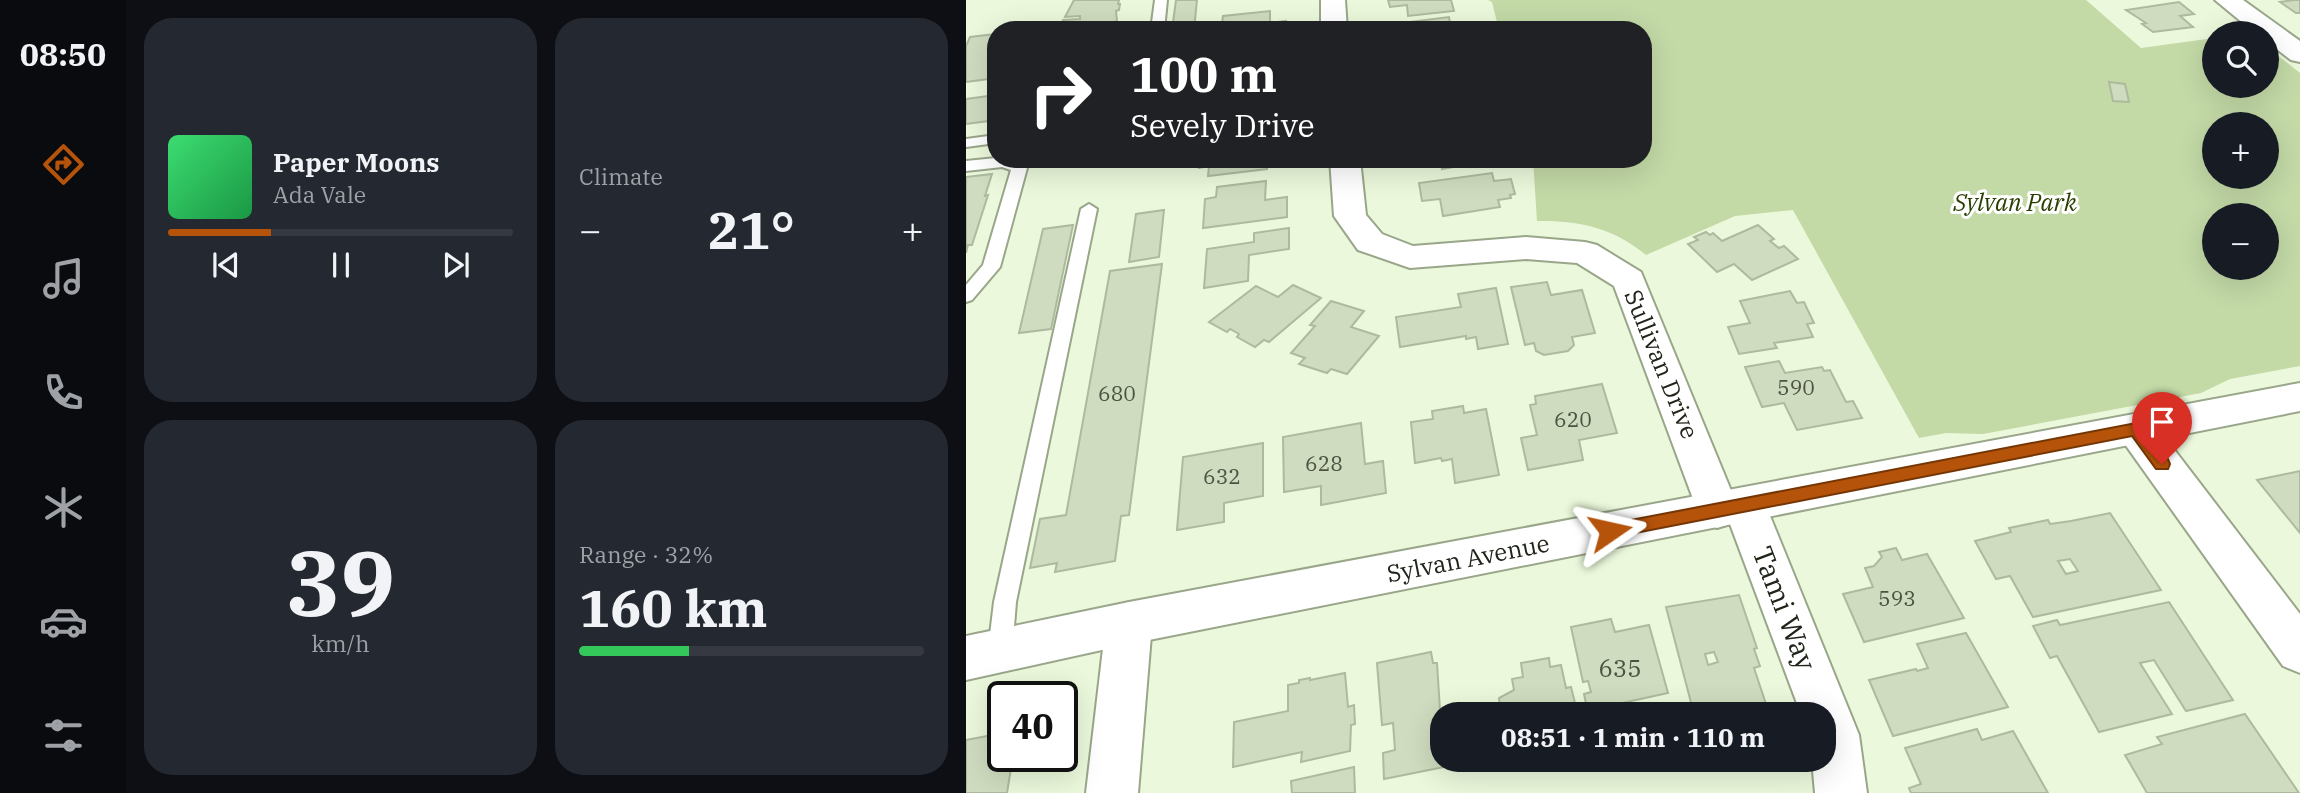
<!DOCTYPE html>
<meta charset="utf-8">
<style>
:root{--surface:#171b24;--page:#242831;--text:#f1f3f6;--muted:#9ea1a6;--line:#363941;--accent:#b45309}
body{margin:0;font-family:"IBM Plex Serif",serif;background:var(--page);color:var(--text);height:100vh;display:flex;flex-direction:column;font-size:26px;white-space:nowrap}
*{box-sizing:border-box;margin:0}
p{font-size:23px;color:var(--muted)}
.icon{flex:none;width:38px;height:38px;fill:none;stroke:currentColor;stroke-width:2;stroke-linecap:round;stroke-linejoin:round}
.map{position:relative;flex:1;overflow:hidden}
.sheet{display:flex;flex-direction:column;gap:18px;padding:18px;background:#0d0f14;width:840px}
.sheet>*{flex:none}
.hud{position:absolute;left:21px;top:21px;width:665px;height:147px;border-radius:28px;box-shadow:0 7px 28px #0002;background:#202124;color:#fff;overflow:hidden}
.fabs{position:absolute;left:1236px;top:21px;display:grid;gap:14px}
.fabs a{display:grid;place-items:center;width:77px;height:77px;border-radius:50%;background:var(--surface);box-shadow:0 7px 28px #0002;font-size:35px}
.speed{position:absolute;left:21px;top:681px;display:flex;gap:14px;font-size:35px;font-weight:700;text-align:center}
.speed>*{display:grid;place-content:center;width:91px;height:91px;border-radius:50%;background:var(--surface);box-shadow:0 7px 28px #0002;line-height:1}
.speed .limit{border:4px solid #111;border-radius:10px;background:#fff;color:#111}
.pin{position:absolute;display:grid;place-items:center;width:60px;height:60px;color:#fff;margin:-72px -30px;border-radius:50% 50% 50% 0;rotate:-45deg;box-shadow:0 0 7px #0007}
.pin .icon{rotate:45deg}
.me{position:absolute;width:77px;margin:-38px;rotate:79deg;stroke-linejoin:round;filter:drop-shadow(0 0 5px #0008)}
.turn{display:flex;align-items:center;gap:24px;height:147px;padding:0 28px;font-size:32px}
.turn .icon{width:91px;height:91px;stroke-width:2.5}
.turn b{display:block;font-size:49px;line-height:60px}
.big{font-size:52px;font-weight:700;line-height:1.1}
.sheet .widget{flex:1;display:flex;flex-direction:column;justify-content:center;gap:10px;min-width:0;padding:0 24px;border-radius:28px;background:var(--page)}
.sheet .dial{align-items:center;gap:0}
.dial b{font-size:91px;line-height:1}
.song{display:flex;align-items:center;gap:21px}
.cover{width:84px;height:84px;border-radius:10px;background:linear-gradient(135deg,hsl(140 70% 55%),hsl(140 70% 35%))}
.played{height:7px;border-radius:4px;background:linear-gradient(90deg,var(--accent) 30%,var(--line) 30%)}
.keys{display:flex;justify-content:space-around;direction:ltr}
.heat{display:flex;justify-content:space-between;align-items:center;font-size:38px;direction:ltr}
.charge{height:10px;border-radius:5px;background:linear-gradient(90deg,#34c759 32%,var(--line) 0)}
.sheet .tiles{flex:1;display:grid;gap:18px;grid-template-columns:repeat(2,1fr)}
.trip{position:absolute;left:464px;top:702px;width:406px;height:70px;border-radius:28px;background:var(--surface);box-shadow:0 7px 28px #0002;font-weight:700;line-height:70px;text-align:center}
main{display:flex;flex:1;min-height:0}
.dock{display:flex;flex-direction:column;width:126px;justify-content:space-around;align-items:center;background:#090b0e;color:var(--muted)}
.dock .icon{width:49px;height:49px}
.dock .active{color:var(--accent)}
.dock b{font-size:32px;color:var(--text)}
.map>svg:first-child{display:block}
.green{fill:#c3d9a6;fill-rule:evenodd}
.building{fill:#cfdcbf;stroke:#aeba9e;stroke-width:2;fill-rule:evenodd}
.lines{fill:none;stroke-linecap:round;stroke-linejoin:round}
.service-casing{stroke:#99a68a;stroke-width:4}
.minor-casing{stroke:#99a68a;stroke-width:4}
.tertiary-casing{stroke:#99a68a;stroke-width:4}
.service{fill:#fff;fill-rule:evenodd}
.minor{fill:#fff;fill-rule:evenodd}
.tertiary{fill:#fff;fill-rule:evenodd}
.route{fill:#b45309;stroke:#753606;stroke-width:2}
.labels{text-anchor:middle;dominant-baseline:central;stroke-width:6;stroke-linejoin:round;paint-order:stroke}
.number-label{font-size:21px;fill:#4c5343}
.park-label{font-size:24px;font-style:italic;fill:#2b3f01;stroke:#fff}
.street-label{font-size:24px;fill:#20251a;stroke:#fff}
.near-number-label{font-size:24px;fill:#4c5343}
.near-street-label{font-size:28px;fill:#20251a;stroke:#fff}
</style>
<main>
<nav class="dock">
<b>08:50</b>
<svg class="icon active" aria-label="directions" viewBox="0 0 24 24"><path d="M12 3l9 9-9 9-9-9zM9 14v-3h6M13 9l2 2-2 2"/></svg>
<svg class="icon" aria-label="music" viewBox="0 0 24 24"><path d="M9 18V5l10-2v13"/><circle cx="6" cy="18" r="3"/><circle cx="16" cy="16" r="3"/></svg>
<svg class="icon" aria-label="phone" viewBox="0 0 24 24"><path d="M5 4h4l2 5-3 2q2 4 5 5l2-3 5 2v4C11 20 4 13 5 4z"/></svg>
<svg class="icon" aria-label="climate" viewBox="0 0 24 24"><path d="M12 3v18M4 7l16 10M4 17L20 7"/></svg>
<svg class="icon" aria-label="car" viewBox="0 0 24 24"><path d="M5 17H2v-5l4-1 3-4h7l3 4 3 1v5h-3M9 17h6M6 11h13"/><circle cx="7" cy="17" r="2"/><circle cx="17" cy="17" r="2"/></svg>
<svg class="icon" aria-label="filters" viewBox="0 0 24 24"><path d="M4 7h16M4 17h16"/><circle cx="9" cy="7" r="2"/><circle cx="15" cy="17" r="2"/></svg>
</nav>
<section class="sheet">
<div class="tiles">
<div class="widget">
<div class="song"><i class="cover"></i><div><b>Paper Moons</b><p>Ada Vale</p></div></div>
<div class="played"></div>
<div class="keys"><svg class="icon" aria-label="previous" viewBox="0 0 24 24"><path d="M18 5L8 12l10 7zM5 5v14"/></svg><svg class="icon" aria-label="pause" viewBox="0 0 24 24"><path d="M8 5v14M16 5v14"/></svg><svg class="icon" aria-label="next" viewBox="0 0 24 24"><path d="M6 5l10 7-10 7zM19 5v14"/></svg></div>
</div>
<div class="widget"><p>Climate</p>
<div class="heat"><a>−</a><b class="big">21°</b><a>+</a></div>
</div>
<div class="widget dial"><b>39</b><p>km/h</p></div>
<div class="widget"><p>Range · 32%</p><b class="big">160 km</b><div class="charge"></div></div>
</div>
</section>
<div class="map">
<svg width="1334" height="793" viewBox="0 0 1334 793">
<rect width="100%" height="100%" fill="#ebf8db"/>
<path class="green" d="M522,0h598l55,48 73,-10v48h52v-46l10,14 24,19v293l-70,13 -29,14 -218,41 -37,-1 -27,5 -126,-228 -58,6 -89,39c-32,-27 -68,-35 -109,-34l-4,-62h110v-129h-144l-7,-28zM1248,124h52v53h-52zM1248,215h52v53h-52z"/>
<g class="building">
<polygon points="108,0 153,0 152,4 154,4 153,10 150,11 151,21 148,22 146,30 95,30 97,20 114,19 114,16 99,17"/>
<polygon points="210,0 231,0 228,30 206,30"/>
<polygon points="422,0 485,0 488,11 442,16 441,5 424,7"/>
<polygon points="1328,0 1334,0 1334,13 1330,13 1314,2"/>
<polygon points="1213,2 1228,14 1214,16 1227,27 1187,32 1176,24 1180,23 1160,10"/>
<polygon points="304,11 304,23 320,21 320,30 255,30 257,16"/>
<polygon points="483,17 484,24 491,23 492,30 445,30 443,22"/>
<polygon points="30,34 27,42 30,42 30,78 0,82 0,46 4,37"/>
<polygon points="1143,82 1159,84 1163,102 1147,101"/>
<polygon points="30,95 30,120 0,124 0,99"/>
<polygon points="234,159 301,159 301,169 242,176 243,166 233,168"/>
<polygon points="474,159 532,159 476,169"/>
<polygon points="526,173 528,181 545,179 549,194 544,195 545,198 532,200 534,207 477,216 474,199 456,201 453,183"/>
<polygon points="26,174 19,196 22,195 6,245 2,245 0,253 0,177"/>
<polygon points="300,181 299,200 321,197 321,217 237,228 239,199 250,197 251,187"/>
<polygon points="198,210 193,257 163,262 170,214"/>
<polygon points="107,225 85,329 53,333 77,229"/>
<polygon points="792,225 808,239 804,241 813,248 818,246 832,259 786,280 768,264 751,272 722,244 732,240 728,237 740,232 744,235 747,233 756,241"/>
<polygon points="323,228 323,249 283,255 282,281 238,288 241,249 288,242 288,233"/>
<polygon points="196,264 163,515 155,516 149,561 89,572 91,563 64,568 74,519 100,515 144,271"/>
<polygon points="581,282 585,295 616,290 629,333 606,337 608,345 602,351 578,355 570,351 568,343 559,345 545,287"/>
<polygon points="327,285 355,298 303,342 298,340 289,347 271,337 273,334 264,329 261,332 243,322 290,286 312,297"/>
<polygon points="530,288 542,344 512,349 510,337 500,339 500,336 434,347 430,317 495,307 492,294"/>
<polygon points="824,291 831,303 838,302 848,323 841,324 847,337 808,343 811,348 773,354 762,327 784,323 774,301"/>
<polygon points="365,301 398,311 385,327 413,336 381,374 365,369 361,373 333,364 339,358 325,353 349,326 344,325"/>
<polygon points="813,361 819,373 856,367 858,371 864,370 880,402 887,401 896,418 831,430 818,403 796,407 779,367"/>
<polygon points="636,384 651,433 613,440 617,460 562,470 555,438 571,435 564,405 570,404 569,396"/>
<polygon points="497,406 498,413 520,409 533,475 489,483 486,459 476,461 475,458 449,463 445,422 467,419 466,411"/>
<polygon points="395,423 399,464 417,461 420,493 355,505 355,486 318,492 317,437"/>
<polygon points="297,443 297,496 258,503 258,522 211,530 217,457"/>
<polygon points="1334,471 1334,533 1291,480"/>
<path d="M1144,513l51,77 -128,27 -23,-41 -14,3 -21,-38 36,-9 -2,-4 39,-8 2,4 21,-3zM1104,559l8,12 -12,3 -8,-13z"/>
<polygon points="930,548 936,560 961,554 998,618 898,642 877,594 907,587 899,568 908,566 916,557 913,552"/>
<path d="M773,595l18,53 -3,1 6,17 -6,2 12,36 -44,10h-28l-28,-107zM748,652l4,10 -10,3 -3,-11z"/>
<polygon points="1203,602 1267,700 1220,711 1188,660 1174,663 1206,714 1133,732 1091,656 1084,658 1067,626 1091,620 1094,625"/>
<polygon points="645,619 649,632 683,625 702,693 656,703 659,714 622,714 618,694 625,692 622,681 617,682 605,627"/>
<polygon points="1000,633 1042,707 927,736 903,680 950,669 951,671 962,668 951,644"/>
<polygon points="465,652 467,663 471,663 474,710 500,704 501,712 507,710 508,714 476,714 476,760 508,761 418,779 417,753 429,750 427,723 416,725 411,663"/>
<polygon points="583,658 584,667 595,665 600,688 605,687 609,703 603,705 605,709 594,712 594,714 535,714 533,698 548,690 546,679 557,677 555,663"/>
<polygon points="379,673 382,707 388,705 389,724 385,725 384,751 335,762 336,752 267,767 268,722 322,711 322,685 333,683 333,680 344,678 344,680"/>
<polygon points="1279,714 1333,793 1181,793 1159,755 1196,744 1191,737"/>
<polygon points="1011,729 1016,740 1047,731 1082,793 945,793 943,788 955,784 939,748"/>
<polygon points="37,733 37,756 47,756 41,793 0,793 0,740"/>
<polygon points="388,767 389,793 326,793 325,781"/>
</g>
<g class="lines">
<defs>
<g id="service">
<polygon points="189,0 201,0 198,30 185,30"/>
<polygon points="30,135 30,143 0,147 0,139"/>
<polygon points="30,158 45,159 61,168 34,267 6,300 0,302 0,285 17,265 45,170 36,167 0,171 0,161"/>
<polygon points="123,204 131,209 50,602 46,651 42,659 34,662 26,659 22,651 28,602 115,209"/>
</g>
<g id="minor">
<polygon points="355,0 379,0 381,30 355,30"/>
<polygon points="1249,0 1277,0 1334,41 1334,62 1325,60 1300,41 1300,33 1289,33"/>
<polygon points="364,159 394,159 400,215 416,234 447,246 560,237 619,242 631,245 675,272 766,493 779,489 794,494 800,506 893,735 901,793 849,793 846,760 858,760 858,714 835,714 764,524 751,528 736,523 648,286 611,263 560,259 444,268 392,250 368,216"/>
<polygon points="1170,414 1184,418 1334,614 1334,673 1317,666 1156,440 1150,429 1156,418"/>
<polygon points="163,602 179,608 186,623 172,793 120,793 140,623 147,608"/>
</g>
<polygon id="tertiary" points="1334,383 1334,411 163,644 0,680 0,636 163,602"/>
</defs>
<use href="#service" class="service-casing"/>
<use href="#minor" class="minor-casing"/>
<use href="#tertiary" class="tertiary-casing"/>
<use href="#service" class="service"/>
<use href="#minor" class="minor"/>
<use href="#tertiary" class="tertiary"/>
</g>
<polygon class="route" points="1170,423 1175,425 1202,459 1204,464 1202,469 1190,469 1166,436 644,538 638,536 635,531 638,526 644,524"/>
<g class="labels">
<g class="number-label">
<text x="830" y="387">590</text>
<text x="151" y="393">680</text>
<text x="607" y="419">620</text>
<text x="358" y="463">628</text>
<text x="256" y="476">632</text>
<text x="931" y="598">593</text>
</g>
<g class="park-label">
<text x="1049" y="202">Sylvan Park</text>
</g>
<g class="street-label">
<text transform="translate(696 364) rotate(68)">Sullivan Drive</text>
<text transform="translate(502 558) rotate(-11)">Sylvan Avenue</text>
</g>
<g class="near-number-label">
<text x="654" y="668">635</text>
</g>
<g class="near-street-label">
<text transform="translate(819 608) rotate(69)">Tami Way</text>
</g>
</g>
</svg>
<div class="fabs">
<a><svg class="icon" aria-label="search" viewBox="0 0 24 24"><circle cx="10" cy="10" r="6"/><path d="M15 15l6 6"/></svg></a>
<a>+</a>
<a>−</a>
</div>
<div class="speed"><div class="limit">40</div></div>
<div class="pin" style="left:1196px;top:464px;background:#d93025"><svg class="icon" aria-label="arrive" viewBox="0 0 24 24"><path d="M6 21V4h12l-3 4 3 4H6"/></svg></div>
<svg class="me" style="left:644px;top:531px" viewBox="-20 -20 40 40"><path d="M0-17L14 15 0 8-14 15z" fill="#b45309" stroke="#fff" stroke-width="4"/></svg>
<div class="trip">08:51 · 1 min · 110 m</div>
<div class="hud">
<div class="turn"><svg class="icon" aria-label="right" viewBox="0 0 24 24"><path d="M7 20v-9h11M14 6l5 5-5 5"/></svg><div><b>100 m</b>Sevely Drive</div></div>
</div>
</div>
</main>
